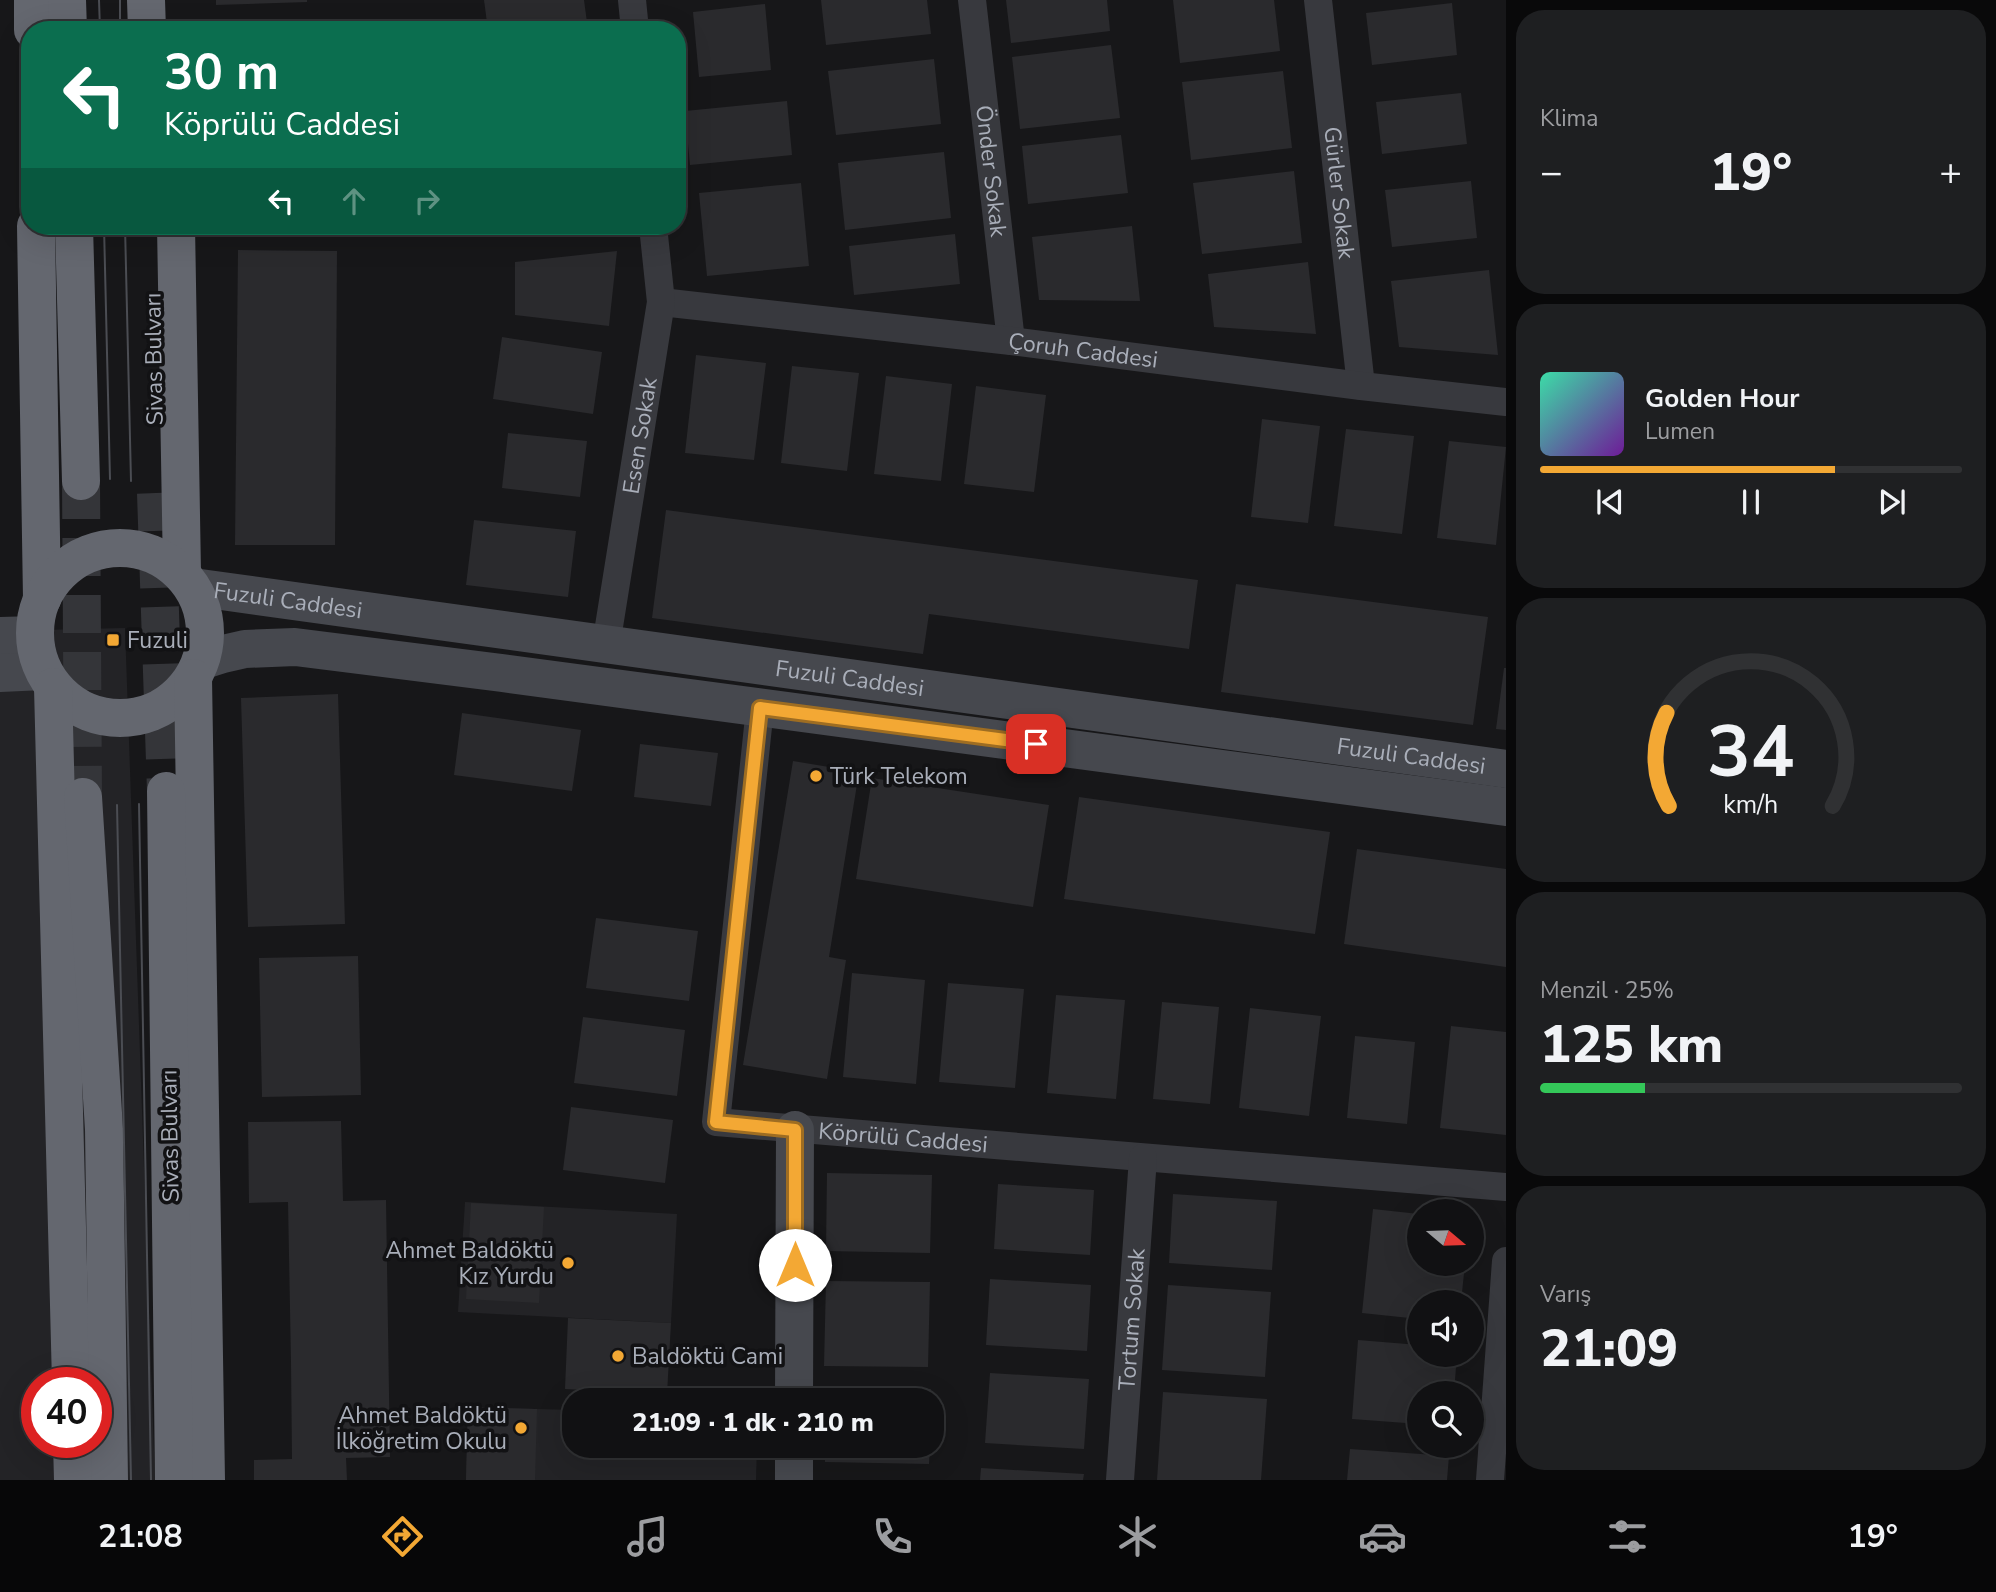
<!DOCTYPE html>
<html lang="tr">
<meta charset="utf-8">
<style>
:root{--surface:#111113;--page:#1e1f21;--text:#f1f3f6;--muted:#9c9da0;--line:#303133;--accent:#f3a834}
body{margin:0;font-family:"Nunito Sans",sans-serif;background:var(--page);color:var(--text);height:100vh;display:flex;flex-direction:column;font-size:26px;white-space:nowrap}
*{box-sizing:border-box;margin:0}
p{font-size:23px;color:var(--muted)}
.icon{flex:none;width:38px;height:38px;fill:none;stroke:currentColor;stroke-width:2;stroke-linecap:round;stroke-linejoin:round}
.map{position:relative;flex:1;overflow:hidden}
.side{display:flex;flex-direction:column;gap:10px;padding:10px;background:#09090a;width:490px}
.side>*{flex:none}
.hud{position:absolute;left:21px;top:21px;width:665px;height:214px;border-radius:28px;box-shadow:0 7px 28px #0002,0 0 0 2px var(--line);background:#0b6e4f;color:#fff;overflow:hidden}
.needle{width:46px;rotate:109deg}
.buttons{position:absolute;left:1407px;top:1199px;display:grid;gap:14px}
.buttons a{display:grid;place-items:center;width:77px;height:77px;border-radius:50%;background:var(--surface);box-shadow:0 7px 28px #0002,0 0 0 2px var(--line);font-size:35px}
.speed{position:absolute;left:21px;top:1367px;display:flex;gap:14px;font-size:35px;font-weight:700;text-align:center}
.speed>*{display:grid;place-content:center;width:91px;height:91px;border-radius:50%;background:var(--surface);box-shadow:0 7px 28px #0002,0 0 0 2px var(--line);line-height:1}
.speed .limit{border:10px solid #d22;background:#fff;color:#111}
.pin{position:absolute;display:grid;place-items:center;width:60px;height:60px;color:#fff;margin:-30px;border-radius:14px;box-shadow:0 4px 10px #0006}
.me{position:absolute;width:77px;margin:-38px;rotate:0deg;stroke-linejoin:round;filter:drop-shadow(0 0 5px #0008)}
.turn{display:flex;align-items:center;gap:24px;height:147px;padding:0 28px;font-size:32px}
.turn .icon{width:91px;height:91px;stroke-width:2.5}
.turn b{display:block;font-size:49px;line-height:60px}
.lanes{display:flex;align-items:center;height:66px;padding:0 28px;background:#0003;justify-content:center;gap:35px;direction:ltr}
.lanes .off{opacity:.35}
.big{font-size:52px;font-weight:800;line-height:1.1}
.side .tile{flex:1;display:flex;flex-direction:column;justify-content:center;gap:10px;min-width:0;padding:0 24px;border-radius:28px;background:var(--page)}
.side .dial{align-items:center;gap:0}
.dial svg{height:182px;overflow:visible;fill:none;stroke:var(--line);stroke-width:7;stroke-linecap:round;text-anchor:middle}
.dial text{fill:var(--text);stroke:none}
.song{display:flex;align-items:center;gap:21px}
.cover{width:84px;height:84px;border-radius:10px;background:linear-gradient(135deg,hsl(160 70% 55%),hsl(280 70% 35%))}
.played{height:7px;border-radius:4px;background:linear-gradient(90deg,var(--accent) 70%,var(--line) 70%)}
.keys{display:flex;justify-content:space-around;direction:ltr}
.heat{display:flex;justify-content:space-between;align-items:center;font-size:38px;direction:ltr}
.charge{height:10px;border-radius:5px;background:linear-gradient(90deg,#34c759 25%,var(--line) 0)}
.trip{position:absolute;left:562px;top:1388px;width:382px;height:70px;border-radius:28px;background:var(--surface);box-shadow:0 7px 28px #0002,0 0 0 2px var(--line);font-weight:800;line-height:70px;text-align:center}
.dock{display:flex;height:112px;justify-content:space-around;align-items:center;background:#070708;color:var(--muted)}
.dock .icon{width:49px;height:49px}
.dock .on{color:var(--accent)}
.dock b{font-size:32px;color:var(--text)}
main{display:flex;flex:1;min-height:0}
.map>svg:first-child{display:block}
.built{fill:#232326;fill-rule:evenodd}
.building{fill:#2a2a2d}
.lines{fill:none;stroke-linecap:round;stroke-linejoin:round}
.highway-tunnel{stroke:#343539;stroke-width:38;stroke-dasharray:38 19;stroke-linecap:butt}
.street{stroke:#38393e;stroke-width:28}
.secondary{stroke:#46484e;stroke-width:38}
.highway{stroke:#64676f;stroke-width:38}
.tram{stroke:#4b4d53;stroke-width:2}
.route-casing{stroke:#9e6d22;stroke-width:18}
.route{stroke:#f3a834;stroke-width:12}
.poi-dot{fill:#f3a834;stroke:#121214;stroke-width:2.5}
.labels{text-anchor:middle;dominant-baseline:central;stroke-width:7;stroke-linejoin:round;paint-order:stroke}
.street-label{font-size:23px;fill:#a9aeb9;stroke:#121214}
.poi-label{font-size:23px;fill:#a9aeb9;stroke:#121214;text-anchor:start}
</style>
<main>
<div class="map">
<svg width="1506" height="1480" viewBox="0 0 1506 1480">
<rect width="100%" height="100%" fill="#171719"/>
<g class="built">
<path d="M125,628l30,852h-155v-849zM37,1382h59v60h-59z"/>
<polygon points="465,1202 677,1214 671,1323 458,1312"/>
<polygon points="468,1407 574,1410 574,1446 757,1446 756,1480 466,1480"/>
</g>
<g class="building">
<polygon points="216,0 307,0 307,2 216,5"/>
<polygon points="484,0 584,0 588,30 488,30"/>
<polygon points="821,0 927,0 931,34 826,45"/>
<polygon points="1006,0 1107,0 1110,31 1011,43"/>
<polygon points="1173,0 1274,0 1280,51 1180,63"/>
<polygon points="1452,3 1457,55 1372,65 1366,13"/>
<polygon points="765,4 771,70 699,77 693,12"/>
<polygon points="1111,45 1120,118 1020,129 1012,57"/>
<polygon points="934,59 941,124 836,135 828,71"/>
<polygon points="1283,71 1292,148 1191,160 1182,82"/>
<polygon points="1461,93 1467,144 1382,154 1376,102"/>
<polygon points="787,101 792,155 690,165 685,111"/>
<polygon points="1121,135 1128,193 1028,204 1022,146"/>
<polygon points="944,152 951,218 845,230 838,163"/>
<polygon points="1294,171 1302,243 1202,254 1193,183"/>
<polygon points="1471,181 1477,238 1392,247 1385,190"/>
<polygon points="801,183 809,266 707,276 699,193"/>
<polygon points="512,226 530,226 530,228 513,229"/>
<polygon points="1132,226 1140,301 1039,300 1032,237"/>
<polygon points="955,234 960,284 854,295 849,246"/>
<polygon points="238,250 337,251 335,545 235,545"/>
<polygon points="617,251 609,326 515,315 515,262"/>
<polygon points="1308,262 1316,334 1214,327 1208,274"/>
<polygon points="1489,270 1498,355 1399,347 1391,281"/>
<polygon points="502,337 602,352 593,414 493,399"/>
<polygon points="696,355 766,363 754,460 685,453"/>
<polygon points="792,366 859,373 847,471 781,463"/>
<polygon points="886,376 952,384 941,481 874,474"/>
<polygon points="976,386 1046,395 1034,492 964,484"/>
<polygon points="1262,419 1320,426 1308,523 1251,517"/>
<polygon points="1346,429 1414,436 1402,534 1334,526"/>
<polygon points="508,433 587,441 580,497 502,488"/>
<polygon points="1449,441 1506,447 1496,545 1437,538"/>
<polygon points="666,510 1198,580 1189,649 929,614 923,654 652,618"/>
<polygon points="474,520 576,531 568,597 466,585"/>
<polygon points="1236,584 1488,617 1473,725 1221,692"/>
<polygon points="1504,668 1506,668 1506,730 1496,729"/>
<polygon points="338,694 345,924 248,927 241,698"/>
<polygon points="462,713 581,730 572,791 454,775"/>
<polygon points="640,744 718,753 711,806 634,797"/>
<polygon points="793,761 859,772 829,957 846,960 827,1079 743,1065"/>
<polygon points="872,778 1049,805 1033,907 856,879"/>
<polygon points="1079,797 1330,832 1315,934 1064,899"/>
<polygon points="1357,849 1506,869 1506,967 1344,944"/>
<polygon points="596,918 698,931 689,1001 586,988"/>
<polygon points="358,956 361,1095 262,1097 259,958"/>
<polygon points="852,973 925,980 916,1084 843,1077"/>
<polygon points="948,983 1024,989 1015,1088 939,1082"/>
<polygon points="1056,995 1125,1000 1116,1099 1047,1093"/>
<polygon points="1162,1002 1219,1007 1210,1104 1153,1099"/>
<polygon points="1250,1008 1321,1016 1309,1116 1239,1108"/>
<polygon points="583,1017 685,1030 677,1096 574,1083"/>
<polygon points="1451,1026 1506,1032 1506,1135 1440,1128"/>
<polygon points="1355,1036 1415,1042 1407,1124 1347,1118"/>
<polygon points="571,1107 673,1120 665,1183 563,1170"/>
<polygon points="341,1121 343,1201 386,1200 390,1457 346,1458 347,1480 254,1480 254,1460 292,1459 291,1362 288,1202 249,1203 248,1122"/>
<polygon points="827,1173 932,1175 930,1253 826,1251"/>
<polygon points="998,1184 1094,1190 1090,1255 994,1249"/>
<polygon points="1173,1194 1277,1201 1272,1270 1169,1263"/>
<polygon points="471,1203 544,1207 539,1303 466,1299"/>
<polygon points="1373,1209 1419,1214 1419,1264 1465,1264 1461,1302 1419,1302 1419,1319 1362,1313"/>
<polygon points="990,1279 1091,1285 1087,1351 986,1345"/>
<polygon points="826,1281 930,1282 928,1367 824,1366"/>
<polygon points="1168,1285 1271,1292 1265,1377 1162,1370"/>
<polygon points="568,1318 671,1323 667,1394 565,1389"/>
<polygon points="1358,1340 1419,1345 1419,1354 1457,1354 1454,1393 1419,1393 1419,1424 1352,1419"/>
<polygon points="990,1373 1089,1379 1084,1449 985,1443"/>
<polygon points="826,1387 931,1389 930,1400 826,1400"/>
<polygon points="1163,1392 1267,1399 1261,1480 1157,1480"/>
<polygon points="468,1407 537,1409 535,1480 466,1480"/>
<polygon points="825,1446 930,1446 929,1464 825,1462"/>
<polygon points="1350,1449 1449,1456 1447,1480 1347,1480"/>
<polygon points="981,1468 1084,1474 1083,1480 980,1480"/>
</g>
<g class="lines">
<g class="highway-tunnel">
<polyline points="81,481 83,797"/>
<polyline points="156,493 166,791"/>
</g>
<g class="street">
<polyline points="632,0 635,30"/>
<path id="s1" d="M972,0l39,341"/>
<path id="s2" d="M1318,0l43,386"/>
<path id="s3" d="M661,302l350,39 350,45 145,16"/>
<path id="s4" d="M606,645l55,-343 -8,-76"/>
<path id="s5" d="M760,708l-44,414 790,65"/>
<path id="s6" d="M1120,1480l23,-322"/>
<polyline points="1490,1480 1506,1261"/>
</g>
<g class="secondary">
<path id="s7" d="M193,587l1313,182"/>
<polyline points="0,636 35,635"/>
<polyline points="201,661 223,654 245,649 295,647 502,673 1506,807"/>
<polyline points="0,673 43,671"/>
<polyline points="794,1400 795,1130"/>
<polyline points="794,1480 794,1446"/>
</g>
<g class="highway">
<polyline points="33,0 33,30"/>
<polyline points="67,0 68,30"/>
<polyline points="146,0 147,30"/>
<polyline points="36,226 42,599"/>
<polyline points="74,226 81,481"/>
<polyline points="176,226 182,573"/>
<circle cx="120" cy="633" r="85"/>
<polyline points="193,678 206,1480"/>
<polyline points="53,687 71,1382"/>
<polyline points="166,791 174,1480"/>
<polyline points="83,797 104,1129 109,1480"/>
<polyline points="72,1442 73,1480"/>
</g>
<g class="tram">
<polyline points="99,0 100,30"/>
<polyline points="120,0 120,30"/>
<polyline points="104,226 110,479"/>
<polyline points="125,226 131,481"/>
<polyline points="139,804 151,1480"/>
<polyline points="117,805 131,1480"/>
</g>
</g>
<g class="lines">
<defs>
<polyline id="route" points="795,1265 795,1130 716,1122 760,708 1036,744"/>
</defs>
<use href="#route" class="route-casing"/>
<use href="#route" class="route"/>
</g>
<g class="poi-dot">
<rect x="106" y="633" width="14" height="14" rx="3.5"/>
<circle cx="816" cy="776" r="7"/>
<circle cx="568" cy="1263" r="7"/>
<circle cx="618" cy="1356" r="7"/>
<circle cx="521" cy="1428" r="7"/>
</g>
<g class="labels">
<g class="street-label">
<text stroke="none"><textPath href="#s1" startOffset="172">Önder Sokak</textPath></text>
<text stroke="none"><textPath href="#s2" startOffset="194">Gürler Sokak</textPath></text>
<text stroke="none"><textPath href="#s3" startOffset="425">Çoruh Caddesi</textPath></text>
<text transform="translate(154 359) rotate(-91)">Sivas Bulvarı</text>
<text stroke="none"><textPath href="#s4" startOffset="212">Esen Sokak</textPath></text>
<text stroke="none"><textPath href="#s7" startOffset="96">Fuzuli Caddesi</textPath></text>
<text stroke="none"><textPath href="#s7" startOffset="663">Fuzuli Caddesi</textPath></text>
<text stroke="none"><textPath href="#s7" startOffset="1230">Fuzuli Caddesi</textPath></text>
<text transform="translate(170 1136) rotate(-91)">Sivas Bulvarı</text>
<text stroke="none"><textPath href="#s5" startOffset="604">Köprülü Caddesi</textPath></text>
<text stroke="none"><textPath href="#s6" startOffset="161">Tortum Sokak</textPath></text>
</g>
<g class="poi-label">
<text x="127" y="640">Fuzuli</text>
<text x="830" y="776">Türk Telekom</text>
<text x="554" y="1250" text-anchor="end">Ahmet Baldöktü<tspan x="554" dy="26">Kız Yurdu</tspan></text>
<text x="632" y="1356">Baldöktü Cami</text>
<text x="507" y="1415" text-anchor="end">Ahmet Baldöktü<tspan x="507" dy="26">İlköğretim Okulu</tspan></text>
</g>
</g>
</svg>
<div class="buttons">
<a><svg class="needle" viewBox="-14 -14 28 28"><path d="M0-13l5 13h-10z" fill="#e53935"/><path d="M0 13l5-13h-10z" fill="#9c9da0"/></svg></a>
<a><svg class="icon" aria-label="sound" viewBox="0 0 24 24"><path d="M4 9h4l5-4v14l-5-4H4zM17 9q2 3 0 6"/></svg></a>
<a><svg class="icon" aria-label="search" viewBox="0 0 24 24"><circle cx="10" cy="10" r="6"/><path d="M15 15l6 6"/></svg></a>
</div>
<div class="speed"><div class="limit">40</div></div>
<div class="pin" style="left:1036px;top:744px;background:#d93025"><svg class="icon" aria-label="arrive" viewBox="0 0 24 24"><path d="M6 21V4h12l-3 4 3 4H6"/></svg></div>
<svg class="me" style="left:795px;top:1265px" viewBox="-20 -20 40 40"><circle r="19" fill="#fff"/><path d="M0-13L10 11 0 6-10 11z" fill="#f3a834"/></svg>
<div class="trip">21:09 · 1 dk · 210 m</div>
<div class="hud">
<div class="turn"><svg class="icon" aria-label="left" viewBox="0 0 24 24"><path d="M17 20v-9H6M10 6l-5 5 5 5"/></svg><div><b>30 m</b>Köprülü Caddesi</div></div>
<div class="lanes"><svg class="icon" aria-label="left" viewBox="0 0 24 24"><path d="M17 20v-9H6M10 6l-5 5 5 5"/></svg><svg class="icon off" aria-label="ahead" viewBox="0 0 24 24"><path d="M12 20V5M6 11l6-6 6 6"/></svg><svg class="icon off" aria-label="right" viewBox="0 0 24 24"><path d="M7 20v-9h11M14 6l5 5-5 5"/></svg></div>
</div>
</div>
<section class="side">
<div class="tile"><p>Klima</p>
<div class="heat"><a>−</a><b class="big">19°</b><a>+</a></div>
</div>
<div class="tile">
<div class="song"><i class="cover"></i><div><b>Golden Hour</b><p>Lumen</p></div></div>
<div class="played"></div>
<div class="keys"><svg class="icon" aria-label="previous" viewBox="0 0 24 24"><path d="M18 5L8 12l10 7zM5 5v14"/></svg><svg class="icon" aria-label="pause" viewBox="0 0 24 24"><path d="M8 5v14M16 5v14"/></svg><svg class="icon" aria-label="next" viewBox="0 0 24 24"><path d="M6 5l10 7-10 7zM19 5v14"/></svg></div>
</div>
<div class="tile dial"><svg viewBox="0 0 100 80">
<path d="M14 69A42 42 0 1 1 86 69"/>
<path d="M14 69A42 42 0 0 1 13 28" stroke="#f3a834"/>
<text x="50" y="56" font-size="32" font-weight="700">34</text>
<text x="50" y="72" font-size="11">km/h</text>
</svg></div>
<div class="tile"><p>Menzil · 25%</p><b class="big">125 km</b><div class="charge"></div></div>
<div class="tile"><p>Varış</p><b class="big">21:09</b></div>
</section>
</main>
<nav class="dock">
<b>21:08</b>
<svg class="icon on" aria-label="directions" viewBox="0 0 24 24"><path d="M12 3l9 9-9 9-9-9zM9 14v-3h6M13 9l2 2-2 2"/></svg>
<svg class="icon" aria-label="music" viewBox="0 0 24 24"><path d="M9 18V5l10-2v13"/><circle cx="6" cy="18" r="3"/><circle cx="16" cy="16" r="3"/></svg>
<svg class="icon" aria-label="phone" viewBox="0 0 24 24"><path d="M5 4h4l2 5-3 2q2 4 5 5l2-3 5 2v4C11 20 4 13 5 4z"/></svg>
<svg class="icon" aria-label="climate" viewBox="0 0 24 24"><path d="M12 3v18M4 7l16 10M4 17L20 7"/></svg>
<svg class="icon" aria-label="car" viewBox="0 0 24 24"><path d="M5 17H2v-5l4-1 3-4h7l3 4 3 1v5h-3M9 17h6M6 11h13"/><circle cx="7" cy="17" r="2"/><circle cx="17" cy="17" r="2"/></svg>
<svg class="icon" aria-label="filters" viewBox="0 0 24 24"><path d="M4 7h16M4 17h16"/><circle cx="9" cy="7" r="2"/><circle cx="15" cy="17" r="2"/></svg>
<b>19°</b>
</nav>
